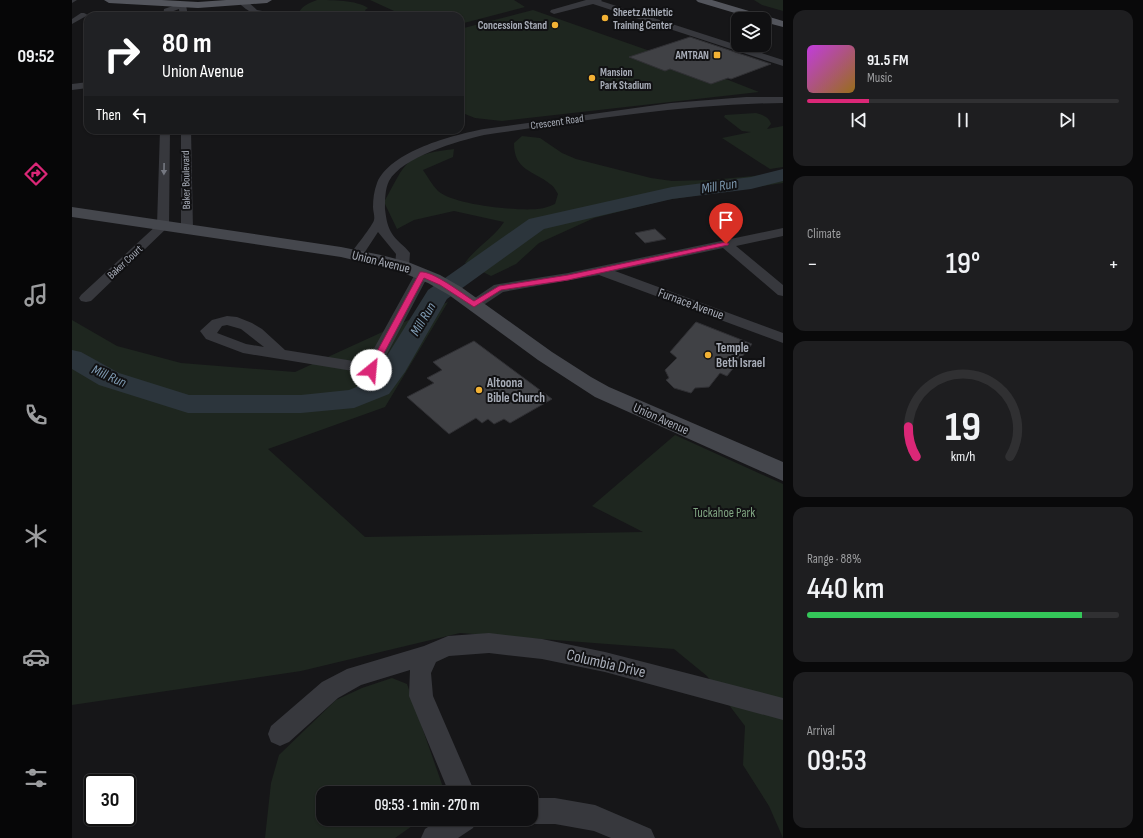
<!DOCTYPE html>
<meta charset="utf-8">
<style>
:root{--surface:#101012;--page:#1e1e20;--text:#f1f3f6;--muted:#9c9d9f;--line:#303032;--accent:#db2777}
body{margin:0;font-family:"Sofia Sans Condensed",sans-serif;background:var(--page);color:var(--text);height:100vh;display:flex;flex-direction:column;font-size:15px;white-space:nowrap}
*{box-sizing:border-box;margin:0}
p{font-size:13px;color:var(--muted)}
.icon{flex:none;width:22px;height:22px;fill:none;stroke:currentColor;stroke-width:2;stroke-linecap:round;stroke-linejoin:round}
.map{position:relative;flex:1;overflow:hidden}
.side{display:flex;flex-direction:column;gap:10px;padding:10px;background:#09090a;width:360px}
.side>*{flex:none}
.banner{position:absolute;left:12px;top:12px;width:380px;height:122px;border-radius:12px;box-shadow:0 1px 3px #0004,0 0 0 1px var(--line);background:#202124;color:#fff;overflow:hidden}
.fabs{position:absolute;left:659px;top:12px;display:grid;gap:8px}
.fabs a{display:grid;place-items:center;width:40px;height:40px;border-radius:8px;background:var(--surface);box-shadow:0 1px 3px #0004,0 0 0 1px var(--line);font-size:20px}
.speed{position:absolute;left:12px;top:774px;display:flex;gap:8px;font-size:20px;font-weight:700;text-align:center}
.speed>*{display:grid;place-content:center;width:52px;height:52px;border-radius:50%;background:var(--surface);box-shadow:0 1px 3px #0004,0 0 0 1px var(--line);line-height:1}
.speed .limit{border:2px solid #111;border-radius:6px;background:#fff;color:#111}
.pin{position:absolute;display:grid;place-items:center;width:34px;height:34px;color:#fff;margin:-41px -17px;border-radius:50% 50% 50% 0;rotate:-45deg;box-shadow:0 0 4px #0007}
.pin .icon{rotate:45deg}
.me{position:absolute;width:44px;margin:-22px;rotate:28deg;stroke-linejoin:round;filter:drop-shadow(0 0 3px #0008)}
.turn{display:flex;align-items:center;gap:14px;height:84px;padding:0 12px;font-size:18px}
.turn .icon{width:52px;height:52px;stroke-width:2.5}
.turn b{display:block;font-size:28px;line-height:34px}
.then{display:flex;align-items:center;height:38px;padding:0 12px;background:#0003;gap:8px;font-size:15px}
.big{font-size:30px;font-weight:600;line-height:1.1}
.side .widget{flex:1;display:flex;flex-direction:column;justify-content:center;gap:6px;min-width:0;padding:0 14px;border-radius:12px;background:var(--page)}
.side .dial{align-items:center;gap:0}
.dial svg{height:104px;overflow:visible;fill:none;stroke:var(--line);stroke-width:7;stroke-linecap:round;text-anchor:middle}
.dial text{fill:var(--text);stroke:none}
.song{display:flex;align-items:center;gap:12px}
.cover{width:48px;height:48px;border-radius:6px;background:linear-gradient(135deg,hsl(290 70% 55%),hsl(40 70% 35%))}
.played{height:4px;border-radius:2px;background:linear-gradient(90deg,var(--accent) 20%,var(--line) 20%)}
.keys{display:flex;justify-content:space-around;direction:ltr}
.heat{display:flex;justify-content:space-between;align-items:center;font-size:22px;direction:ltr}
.charge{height:6px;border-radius:3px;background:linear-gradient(90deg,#34c759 88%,var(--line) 0)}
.trip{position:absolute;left:244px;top:786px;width:222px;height:40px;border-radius:12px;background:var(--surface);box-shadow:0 1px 3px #0004,0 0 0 1px var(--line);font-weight:600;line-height:40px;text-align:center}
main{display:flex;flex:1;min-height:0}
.tabs{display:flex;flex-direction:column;width:72px;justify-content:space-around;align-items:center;background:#060607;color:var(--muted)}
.tabs .icon{width:28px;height:28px}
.tabs .selected{color:var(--accent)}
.tabs b{font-size:18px;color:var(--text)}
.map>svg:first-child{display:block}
.green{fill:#1e261f}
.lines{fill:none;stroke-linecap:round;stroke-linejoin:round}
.river{fill:#2c353c;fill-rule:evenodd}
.building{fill:#404145;stroke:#303034}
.minor{fill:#37383d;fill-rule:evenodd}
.secondary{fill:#45474d;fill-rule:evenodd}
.primary{fill:#53555c;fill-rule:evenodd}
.oneway{fill:#757881}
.route{fill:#db2777;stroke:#8e194d}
.poi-dot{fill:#f2b134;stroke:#111113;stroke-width:1.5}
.labels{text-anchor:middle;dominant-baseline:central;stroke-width:4;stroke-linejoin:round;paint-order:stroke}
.far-poi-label{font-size:11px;font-weight:bold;fill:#a8adb8;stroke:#111113;text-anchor:start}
.far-street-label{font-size:11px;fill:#a8adb8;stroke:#111113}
.street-label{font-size:13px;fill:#a8adb8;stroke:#111113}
.poi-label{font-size:13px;font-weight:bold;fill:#a8adb8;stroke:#111113;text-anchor:start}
.park-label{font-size:13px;fill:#7fa381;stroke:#111113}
.water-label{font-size:14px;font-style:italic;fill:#7f9bb3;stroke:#111113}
.near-street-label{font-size:16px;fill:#a8adb8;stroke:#111113}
</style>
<main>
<nav class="tabs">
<b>09:52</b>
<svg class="icon selected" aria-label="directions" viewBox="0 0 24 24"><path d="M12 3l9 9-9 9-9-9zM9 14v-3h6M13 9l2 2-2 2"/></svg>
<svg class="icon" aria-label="music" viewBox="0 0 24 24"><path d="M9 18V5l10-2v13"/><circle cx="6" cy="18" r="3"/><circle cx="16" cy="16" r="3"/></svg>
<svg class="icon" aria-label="phone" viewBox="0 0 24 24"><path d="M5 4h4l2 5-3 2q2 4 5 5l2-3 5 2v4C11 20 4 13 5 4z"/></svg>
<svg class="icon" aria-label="climate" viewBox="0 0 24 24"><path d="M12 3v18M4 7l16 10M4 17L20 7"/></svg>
<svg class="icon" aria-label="car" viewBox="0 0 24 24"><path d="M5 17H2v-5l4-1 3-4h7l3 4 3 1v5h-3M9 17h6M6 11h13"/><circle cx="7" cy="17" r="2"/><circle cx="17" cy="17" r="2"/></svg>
<svg class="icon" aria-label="filters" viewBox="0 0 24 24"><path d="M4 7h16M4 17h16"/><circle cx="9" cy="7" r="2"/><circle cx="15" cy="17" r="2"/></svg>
</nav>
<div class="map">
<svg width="711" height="838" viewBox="0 0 711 838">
<rect width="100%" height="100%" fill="#161618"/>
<g class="green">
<path d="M245,0c16,0 39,0 51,8l-3,2 2,3 -15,2 -54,1c1,-9 11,-13 19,-16z"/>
<polygon points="298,0 442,0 453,7 388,24 388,16 333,16"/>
<polygon points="682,0 711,0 711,11 690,5"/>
<polygon points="461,10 618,65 687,92 430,121 403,118 388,112 388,29"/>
<path d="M684,113c7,2 13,4 15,11l-4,5 16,-3v41l-13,2 -48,-31 29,-6 -9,-1 -18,-14 1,-2z"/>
<path d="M450,136l18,2 22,15 14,6 75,19 21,3 39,-1 54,-5 18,-4v12l-117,17 -72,18 -55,25 -23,21 -25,12 -26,-13c11,-16 29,-25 39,-41l-50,-11 -40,9 -17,9 -13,-27c6,-10 15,-30 22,-37 12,-12 32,-14 48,-16l-1,8 -30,13c5,7 9,15 15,21 16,14 78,20 99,18 6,0 13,-3 18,-5l3,-10c-2,-3 -4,-8 -8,-10 -17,-14 -36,-13 -36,-41z"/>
<polygon points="376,302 313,407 196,449 293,537 571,532 520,506 603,435 711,484 711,838 697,806 671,765 673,726 635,676 602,649 388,633 229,671 0,705 0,320 45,346 109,363 223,372"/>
<polygon points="320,678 335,684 373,793 251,793 251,819 350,819 323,838 193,838 199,783 207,755 264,700 290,688"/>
</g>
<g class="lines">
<polygon class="river" points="711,169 711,181 679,189 600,199 472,229 375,299 333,372 317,394 282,408 229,413 116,413 27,385 0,369 0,350 9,352 47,373 117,395 229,395 277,390 297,382 308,367 356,290 457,219 600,187 679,177"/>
</g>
<g class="building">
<polygon points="618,37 699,64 659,79 656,78 639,84 598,69 593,71 557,57"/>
<polygon points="583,229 594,239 573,243 563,233"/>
<polygon points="624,322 680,344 655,376 648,373 637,387 623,388 619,393 602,388 594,380 597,378 593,370 605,358 598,352"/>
<polygon points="402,341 480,399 438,423 432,419 422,424 416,419 410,423 404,418 377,434 335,397 362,383 355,378 370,370 361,362"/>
</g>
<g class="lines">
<g class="minor">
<polygon points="0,0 5,0 0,3"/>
<polygon points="514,0 530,0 529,1 711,60 711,66 521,4 482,14 478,12 479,10"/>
<path d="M169,1h6l10,9 21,4 1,2c-18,0 -24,1 -38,-11z"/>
<polygon points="110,3 114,5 116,16 108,16 107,9 99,12 99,16 91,16 92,9"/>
<polygon points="9,13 12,13 16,15 0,24 0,19"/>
<polygon points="16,82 16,88 0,90 0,84"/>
<path d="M674,97h37v6c-101,1 -199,18 -299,32 -26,6 -82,22 -95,46 -4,8 -4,19 -4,28 1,8 2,16 6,23 5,9 13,13 19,21l-1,13 -2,3h-10l-2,-3 1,-12 -18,-22 -17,26h-10l-2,-3c5,-6 24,-30 25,-35 1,-4 -1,-9 -1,-13 0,-8 1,-16 4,-24 13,-32 76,-48 107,-54l187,-26z"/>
<polygon points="88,130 98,130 97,226 19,301 14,302 9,301 7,298 9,295 85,225"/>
<polygon points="109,130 119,130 121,229 119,232 111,232 109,229"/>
<polygon points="711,228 711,236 664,246 711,285 711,296 706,295 651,248 543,271 711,333 711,343 527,275 431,292 407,308 402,309 397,308 395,305 397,302 422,285 427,284 496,273"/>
<path d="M350,270l5,1 2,3 -52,99 -6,1 -128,-21 -37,-14 -6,-8 12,-11 15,-4 10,1 15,6 10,6 23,21 81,13 49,-89 2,-3zM155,325l14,4 23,18 -18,-3 -29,-11 5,-7z"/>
<polygon points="417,633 470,639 533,652 711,698 711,720 533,672 470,659 417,653 377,656 364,662 359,673 361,696 403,793 377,793 337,696 338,670 289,685 266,698 217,742 208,746 199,742 196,734 199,726 250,682 275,669 352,646 376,636"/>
<polygon points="459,798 483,798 523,805 579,829 583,838 539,838 522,831 483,824 459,824 449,819 459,819"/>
<polygon points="368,819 405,819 401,828 386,838 349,838 353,829"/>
</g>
<polygon class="secondary" points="0,207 269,247 309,255 336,262 368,275 389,287 480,352 519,377 537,387 711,462 711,481 523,397 466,360 377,295 356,283 324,270 269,257 0,217"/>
<g class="primary">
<polygon points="32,0 90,0 126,2 154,0 200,0 195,3 126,8 37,3"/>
<polygon points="624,0 640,0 711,21 711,27 692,22 692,19 683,19 626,2"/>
</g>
</g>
<defs><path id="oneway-solid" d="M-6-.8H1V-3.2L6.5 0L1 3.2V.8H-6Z"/></defs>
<use class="oneway" href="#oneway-solid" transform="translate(92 169) rotate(91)"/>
<path class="route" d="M654,242l3,2 -1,1 -160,35 -67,10 -27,17 -34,-22 -16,-7 -49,92 -4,2 -4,-2 53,-98c12,-2 43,22 54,29l25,-15 69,-11z"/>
<g class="poi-dot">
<circle cx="533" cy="18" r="4"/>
<circle cx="483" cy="25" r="4"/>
<rect x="641" y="51" width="8" height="8" rx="2"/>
<circle cx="520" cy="78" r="4"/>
<circle cx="636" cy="355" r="4"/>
<circle cx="407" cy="390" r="4"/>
</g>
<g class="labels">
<g class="far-poi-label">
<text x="541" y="12">Sheetz Athletic<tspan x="541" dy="13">Training Center</tspan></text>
<text x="475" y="25" text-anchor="end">Concession Stand</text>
<text x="637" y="55" text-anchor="end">AMTRAN</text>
<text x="528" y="72">Mansion<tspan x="528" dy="13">Park Stadium</tspan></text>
</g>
<g class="far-street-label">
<text transform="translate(485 122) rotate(-8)">Crescent Road</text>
<text transform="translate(114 180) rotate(-91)">Baker Boulevard</text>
<text transform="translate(53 262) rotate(-43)">Baker Court</text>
</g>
<g class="street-label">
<text transform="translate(309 262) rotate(14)">Union Avenue</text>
<text transform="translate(619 304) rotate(20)">Furnace Avenue</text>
<text transform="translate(589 419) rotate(24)">Union Avenue</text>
</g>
<g class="poi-label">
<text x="644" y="348">Temple<tspan x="644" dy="15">Beth Israel</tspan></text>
<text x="415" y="383">Altoona<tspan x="415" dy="15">Bible Church</tspan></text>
</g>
<g class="park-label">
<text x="652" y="513">Tuckahoe Park</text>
</g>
<g class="water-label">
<text transform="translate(647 186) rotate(-9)">Mill Run</text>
<text transform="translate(351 319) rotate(-59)">Mill Run</text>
<text transform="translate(37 376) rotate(24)">Mill Run</text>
</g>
<g class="near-street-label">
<text transform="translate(534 664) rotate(13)">Columbia Drive</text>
</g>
</g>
</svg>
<div class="fabs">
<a><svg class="icon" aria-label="layers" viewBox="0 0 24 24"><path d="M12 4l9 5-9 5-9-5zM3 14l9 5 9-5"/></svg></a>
</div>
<div class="speed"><div class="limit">30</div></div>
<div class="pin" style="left:654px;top:244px;background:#d93025"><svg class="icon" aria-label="arrive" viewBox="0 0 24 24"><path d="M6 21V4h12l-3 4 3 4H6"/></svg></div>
<svg class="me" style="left:299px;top:370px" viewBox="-20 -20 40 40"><circle r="19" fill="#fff"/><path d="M0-13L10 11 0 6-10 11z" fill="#db2777"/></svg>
<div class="trip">09:53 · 1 min · 270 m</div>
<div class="banner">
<div class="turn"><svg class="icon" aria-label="right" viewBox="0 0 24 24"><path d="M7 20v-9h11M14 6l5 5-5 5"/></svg><div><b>80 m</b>Union Avenue</div></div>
<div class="then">Then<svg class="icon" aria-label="left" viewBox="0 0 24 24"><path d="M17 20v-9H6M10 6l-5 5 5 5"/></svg></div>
</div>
</div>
<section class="side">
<div class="widget">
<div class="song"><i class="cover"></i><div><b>91.5 FM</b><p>Music</p></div></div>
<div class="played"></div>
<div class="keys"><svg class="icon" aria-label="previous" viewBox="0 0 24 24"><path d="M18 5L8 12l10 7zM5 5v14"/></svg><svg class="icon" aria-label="pause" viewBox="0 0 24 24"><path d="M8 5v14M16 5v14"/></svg><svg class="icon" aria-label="next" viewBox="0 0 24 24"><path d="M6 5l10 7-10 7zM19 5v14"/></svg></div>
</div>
<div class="widget"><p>Climate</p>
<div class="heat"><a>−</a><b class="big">19°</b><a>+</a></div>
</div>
<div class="widget dial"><svg viewBox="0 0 100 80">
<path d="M14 69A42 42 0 1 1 86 69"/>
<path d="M14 69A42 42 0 0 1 8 46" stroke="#db2777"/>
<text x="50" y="56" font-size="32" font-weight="700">19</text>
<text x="50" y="72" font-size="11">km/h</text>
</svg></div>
<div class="widget"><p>Range · 88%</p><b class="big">440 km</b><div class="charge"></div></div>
<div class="widget"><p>Arrival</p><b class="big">09:53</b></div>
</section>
</main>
